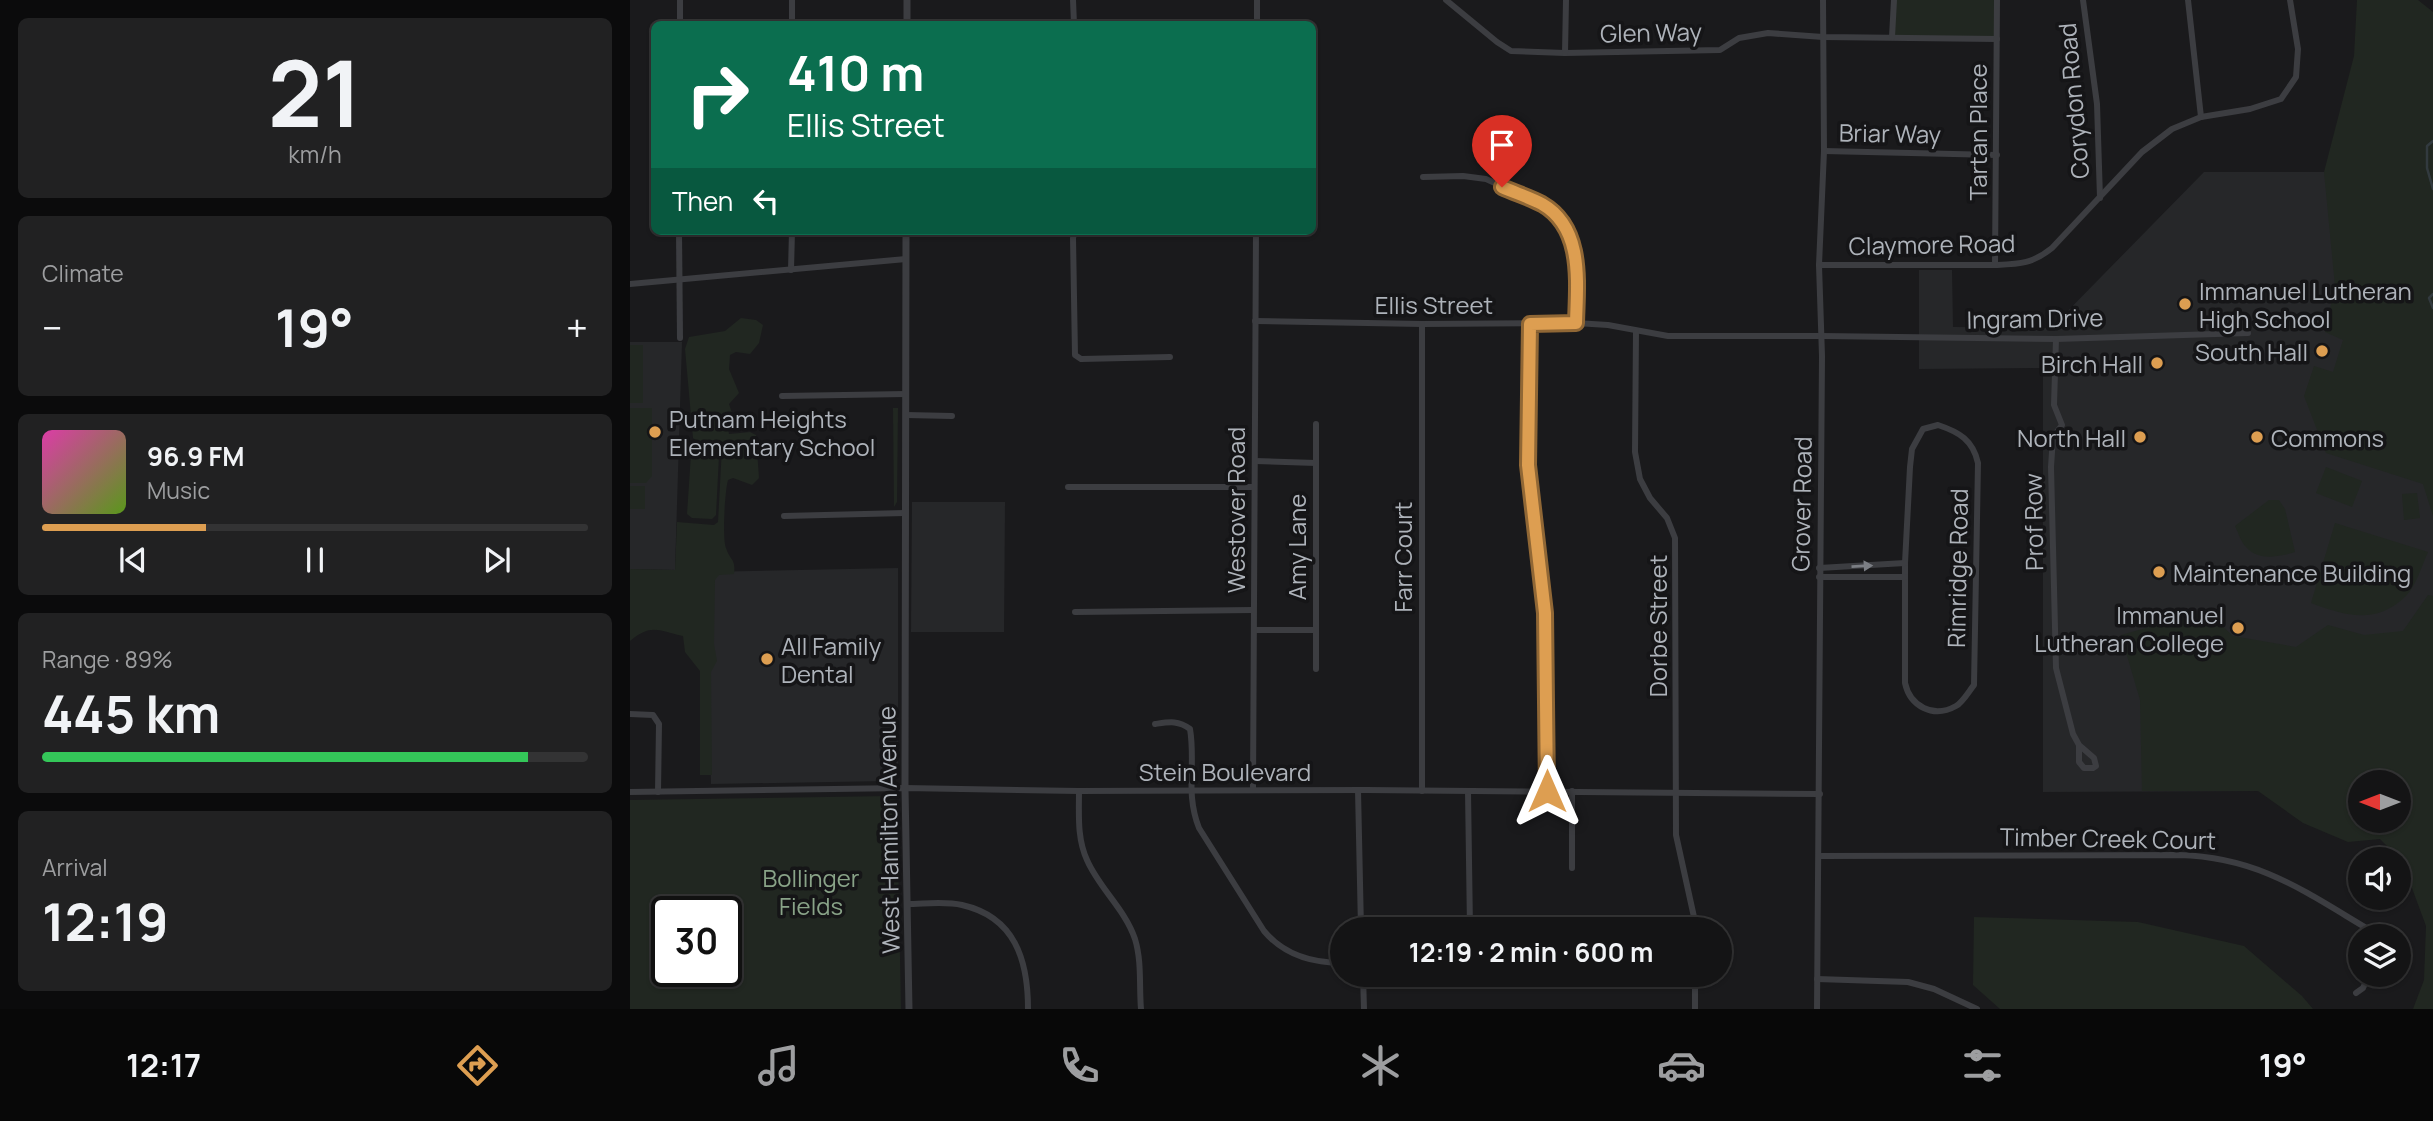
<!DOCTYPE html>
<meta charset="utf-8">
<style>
:root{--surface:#141415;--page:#212122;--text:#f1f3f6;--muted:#9d9ea0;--line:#333334;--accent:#dd9e51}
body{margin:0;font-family:Manrope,sans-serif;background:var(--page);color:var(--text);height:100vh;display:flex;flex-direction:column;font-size:26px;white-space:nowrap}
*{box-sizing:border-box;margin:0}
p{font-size:23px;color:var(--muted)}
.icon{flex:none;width:38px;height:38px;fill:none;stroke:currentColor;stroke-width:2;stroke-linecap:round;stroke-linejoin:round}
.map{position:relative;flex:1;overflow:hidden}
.drawer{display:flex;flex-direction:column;gap:18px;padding:18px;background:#0b0b0c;width:630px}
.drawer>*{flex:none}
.banner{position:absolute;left:21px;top:21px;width:665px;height:214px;border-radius:10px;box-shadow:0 2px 5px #0004,0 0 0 2px var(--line);background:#0b6e4f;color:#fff;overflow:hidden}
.needle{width:46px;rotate:270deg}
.tools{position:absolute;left:1718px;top:770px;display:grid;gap:14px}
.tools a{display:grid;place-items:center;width:63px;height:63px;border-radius:50%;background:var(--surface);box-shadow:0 2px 5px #0004,0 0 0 2px var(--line);font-size:35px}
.speed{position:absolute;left:21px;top:896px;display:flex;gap:14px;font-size:35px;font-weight:700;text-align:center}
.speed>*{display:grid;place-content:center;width:91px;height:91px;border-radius:50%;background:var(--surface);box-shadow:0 2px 5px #0004,0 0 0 2px var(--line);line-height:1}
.speed .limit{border:4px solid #111;border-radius:10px;background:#fff;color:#111}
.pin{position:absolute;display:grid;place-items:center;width:60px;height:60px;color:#fff;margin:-72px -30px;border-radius:50% 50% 50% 0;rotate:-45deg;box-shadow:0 0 7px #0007}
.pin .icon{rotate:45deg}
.me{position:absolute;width:77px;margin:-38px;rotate:0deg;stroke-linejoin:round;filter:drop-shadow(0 0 5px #0008)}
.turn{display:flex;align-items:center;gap:24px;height:147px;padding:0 21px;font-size:32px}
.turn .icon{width:91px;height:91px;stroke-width:2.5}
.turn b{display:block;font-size:49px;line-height:60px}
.then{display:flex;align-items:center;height:66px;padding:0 21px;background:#0003;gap:14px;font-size:26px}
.big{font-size:52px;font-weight:700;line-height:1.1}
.drawer .widget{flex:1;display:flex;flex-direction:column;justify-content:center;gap:10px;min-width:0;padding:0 24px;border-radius:10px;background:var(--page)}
.drawer .dial{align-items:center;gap:0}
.dial b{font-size:91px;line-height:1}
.song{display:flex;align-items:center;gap:21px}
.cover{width:84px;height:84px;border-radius:10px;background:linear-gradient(135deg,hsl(320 70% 55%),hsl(90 70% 35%))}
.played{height:7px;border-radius:4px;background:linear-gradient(90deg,var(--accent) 30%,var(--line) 30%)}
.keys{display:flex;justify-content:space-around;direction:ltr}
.heat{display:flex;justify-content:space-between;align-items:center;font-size:38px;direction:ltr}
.charge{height:10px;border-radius:5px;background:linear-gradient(90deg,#34c759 89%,var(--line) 0)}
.trip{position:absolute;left:700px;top:917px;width:402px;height:70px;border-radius:35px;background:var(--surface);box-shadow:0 2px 5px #0004,0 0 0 2px var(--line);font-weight:700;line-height:70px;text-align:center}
.tab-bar{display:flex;height:112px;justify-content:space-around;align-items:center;background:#080808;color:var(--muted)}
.tab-bar .icon{width:49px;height:49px}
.tab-bar .current{color:var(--accent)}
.tab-bar b{font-size:32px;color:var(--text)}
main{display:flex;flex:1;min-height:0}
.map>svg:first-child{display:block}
.built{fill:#262729}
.green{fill:#212721;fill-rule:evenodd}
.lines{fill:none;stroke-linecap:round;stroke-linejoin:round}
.stream{stroke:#323a3f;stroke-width:2.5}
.minor{stroke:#3c3d41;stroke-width:6}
.tertiary{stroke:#3c3d41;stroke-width:7}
.oneway{fill:#7b7e84}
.route-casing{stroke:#906735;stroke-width:18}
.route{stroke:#dd9e51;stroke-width:12}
.poi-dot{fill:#dd9e51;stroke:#151517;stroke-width:2.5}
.labels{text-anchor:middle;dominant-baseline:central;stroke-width:7;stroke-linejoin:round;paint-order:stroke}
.street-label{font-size:24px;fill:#aeb3ba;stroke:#151517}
.poi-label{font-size:24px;fill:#aeb3ba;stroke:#151517;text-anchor:start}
.park-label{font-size:24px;fill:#89a388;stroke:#151517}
</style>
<main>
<section class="drawer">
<div class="widget dial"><b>21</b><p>km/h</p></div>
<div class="widget"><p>Climate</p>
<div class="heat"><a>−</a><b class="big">19°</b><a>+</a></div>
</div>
<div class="widget">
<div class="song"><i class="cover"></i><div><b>96.9 FM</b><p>Music</p></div></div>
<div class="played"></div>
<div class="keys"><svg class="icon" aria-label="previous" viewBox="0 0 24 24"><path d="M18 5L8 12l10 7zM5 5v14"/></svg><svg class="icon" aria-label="pause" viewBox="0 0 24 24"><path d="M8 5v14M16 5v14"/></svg><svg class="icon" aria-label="next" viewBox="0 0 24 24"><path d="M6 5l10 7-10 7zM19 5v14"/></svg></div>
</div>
<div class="widget"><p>Range · 89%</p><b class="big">445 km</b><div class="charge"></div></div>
<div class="widget"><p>Arrival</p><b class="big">12:19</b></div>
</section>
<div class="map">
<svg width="1803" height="1009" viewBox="0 0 1803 1009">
<rect width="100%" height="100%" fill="#1a1a1c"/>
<g class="built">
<polygon points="1574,172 1803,172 1803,788 1769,782 1731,782 1628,791 1413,792 1413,368 1289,369 1289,270 1322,270 1323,327 1421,328"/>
<polygon points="0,342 52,342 45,570 0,569"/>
<polygon points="282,502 375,502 374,632 281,632"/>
<polygon points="268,568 268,771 267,778 257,781 81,784 75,572"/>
</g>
<g class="green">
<polygon points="1264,0 1367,0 1367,39 1262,37"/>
<polygon points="1727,0 1788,0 1803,12 1803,516 1793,484 1696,453 1674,396 1684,366 1703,372 1713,340 1695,332 1705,286 1694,172 1724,56"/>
<path d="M111,318l15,2 7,5 -4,18 -9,11 -14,-2 -6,3 -1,14 10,24 -10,11 4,12 -6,7 2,11 21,-2 6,3 3,43 -7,7 -19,-7 -5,2c-3,10 -6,58 -2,68 4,13 10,10 8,26l-15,1 -4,5 -1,64 3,17 -6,11 1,103h-12v-104l-15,-19 -2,-16c-25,-5 -31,-13 -53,5v-72l45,1 2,-48 37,3 4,-3 4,-75 -7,-5 -15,2 -7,-6 -8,-89 4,-12 36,-6z"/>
<rect x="0" y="345" width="13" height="58"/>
<polygon points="0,408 22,408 22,476 16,483 0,483"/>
<polygon points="263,408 268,408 267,502 264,507"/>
<polygon points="66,450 85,451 89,456 86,515 82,519 62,518 57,514 61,454"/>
<polygon points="1696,467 1732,481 1722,507 1686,493"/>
<rect x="0" y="486" width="15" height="23"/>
<polygon points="1787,493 1790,518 1774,520 1772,494"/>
<path d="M1639,500h10l6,9 10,43c-15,5 -37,9 -49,-5 -5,-5 -8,-15 -11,-21z"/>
<path d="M1705,523l93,29c-6,13 -12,34 -22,44 -30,29 -60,20 -95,7z"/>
<path d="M1798,595l5,1v413h-20l11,-29 2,-54 -24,-65 -22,-22 -32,3 -45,-19 -45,-32h-116l-2,-91 -19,-65 85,-24 27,25 63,11 32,-22 36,10 39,-4zM1731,782h38v39h-38z"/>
<path d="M261,796l6,5 4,208h-271v-209zM37,912h59v59h-59z"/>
<polygon points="1344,917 1508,922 1614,946 1672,996 1683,1009 1370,1009 1343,985"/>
</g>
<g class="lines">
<g class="stream">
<polyline points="1803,141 1797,146 1797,168 1803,189"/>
<polyline points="1803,294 1799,298 1803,308"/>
</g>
<g class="minor">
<polyline points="443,0 444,24"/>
<polyline points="816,0 867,42 881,51 935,53 1090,50 1109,38 1138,33 1193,37 1367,39"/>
<polyline points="1453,0 1467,104 1470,198"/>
<polyline points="1558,0 1571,117"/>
<polyline points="50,24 50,0"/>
<polyline points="162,24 162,0"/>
<polyline points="627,24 627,0"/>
<polyline points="1262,37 1264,0"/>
<polyline points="935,53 936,0"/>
<polyline points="1194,151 1367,155"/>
<polyline points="793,177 833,176 856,179 913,205 930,221 943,242 946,264 946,323"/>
<polyline points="49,231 50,338"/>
<polyline points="445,231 443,238 445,355 451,359 540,357"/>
<path d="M1189,265h176c25,-1 37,-1 57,-17l90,-96 30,-23 29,-12 49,-8 31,-10 15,-22 2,-28 -8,-49"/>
<polyline points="1365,265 1367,0"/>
<polyline points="161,270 162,231"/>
<polyline points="0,284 276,259"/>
<polyline points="625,321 792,324 946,323 978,325 1038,336 1192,336 1426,339 1618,333"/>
<polyline points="900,324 898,465 915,613 917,791"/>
<polyline points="1006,331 1005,452 1010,479 1020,498 1037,518 1045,538 1046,835 1064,917 1064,929"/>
<polyline points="1426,339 1424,405 1432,425 1423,437 1421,467 1426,668 1443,734 1449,745 1464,758 1466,766 1463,768 1454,768 1449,762 1449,745"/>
<polyline points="152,396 276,394"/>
<polyline points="276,415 322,416"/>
<path d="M1308,425c21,7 35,15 40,38l-4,222c-5,6 -11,17 -18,21 -23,13 -46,0 -51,-23v-120l5,-96 2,-18 11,-20z"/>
<polyline points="625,461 686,463"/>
<polyline points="438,487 624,487"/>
<polyline points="154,516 275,513"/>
<polyline points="1189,568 1275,563"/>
<polyline points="1189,577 1275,577"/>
<polyline points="445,612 623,610"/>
<polyline points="624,630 685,630"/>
<polyline points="686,669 686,424"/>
<polyline points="0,714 23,715 29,724 28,792"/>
<path d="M525,724c14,-2 23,-4 35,5 6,35 -5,64 9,99l65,103c20,24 48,32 78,32"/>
<polyline points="623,790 626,231"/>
<polyline points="728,790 731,929"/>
<path d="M449,791c0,24 -2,47 8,69 12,28 38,49 48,79 7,23 4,47 6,70"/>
<polyline points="792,791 792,324"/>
<polyline points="838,791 840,929"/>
<polyline points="0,792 275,788 449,791 736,790 1190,794"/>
<path d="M1189,856l360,-1c79,2 125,36 189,74l7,7"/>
<polyline points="942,868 942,791"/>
<path d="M277,904c17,0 38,-3 55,1 53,12 66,55 66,104"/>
<polyline points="733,975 734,1009"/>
<polyline points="1065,975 1065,1009"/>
<polyline points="1187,979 1278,982 1304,989 1347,1009"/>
<polyline points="1726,993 1733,988 1739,975"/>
<polyline points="1187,1009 1192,356 1189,265 1194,151 1193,0"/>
</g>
<g class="tertiary">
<polyline points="277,24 277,0"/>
<polyline points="276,231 275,788 279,1009"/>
</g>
</g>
<defs><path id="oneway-solid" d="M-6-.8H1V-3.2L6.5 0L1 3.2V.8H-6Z" transform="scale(1.75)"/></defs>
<use class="oneway" href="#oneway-solid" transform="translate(1232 566) rotate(-3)"/>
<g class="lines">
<defs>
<path id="route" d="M872,187c13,6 27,10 40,17 42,24 35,79 34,119l-46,1 -2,141 17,148 2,178"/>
</defs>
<use href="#route" class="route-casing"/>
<use href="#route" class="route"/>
</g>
<g class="poi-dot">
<circle cx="1555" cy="304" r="7"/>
<circle cx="1692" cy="351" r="7"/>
<circle cx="1527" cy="363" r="7"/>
<circle cx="25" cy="432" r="7"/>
<circle cx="1510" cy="437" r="7"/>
<circle cx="1627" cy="437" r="7"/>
<circle cx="1529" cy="572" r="7"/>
<circle cx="1608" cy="628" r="7"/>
<circle cx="137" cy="659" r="7"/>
</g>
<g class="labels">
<g class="street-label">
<text transform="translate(1021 32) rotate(-1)">Glen Way</text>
<text transform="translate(1443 101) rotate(-95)">Corydon Road</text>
<text transform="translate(1347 132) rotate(-90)">Tartan Place</text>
<text transform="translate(1260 133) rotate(1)">Briar Way</text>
<text transform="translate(1302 244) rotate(-1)">Claymore Road</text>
<text x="804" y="304">Ellis Street</text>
<text transform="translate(1405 318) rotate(-1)">Ingram Drive</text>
<text transform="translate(1171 504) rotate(-89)">Grover Road</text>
<text transform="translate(605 510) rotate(-90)">Westover Road</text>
<text transform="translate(1403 522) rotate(-91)">Prof Row</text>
<text transform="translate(666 547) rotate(-90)">Amy Lane</text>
<text transform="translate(772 557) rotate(-90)">Farr Court</text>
<text transform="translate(1327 568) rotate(-89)">Rimridge Road</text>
<text transform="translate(1027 626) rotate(-90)">Dorbe Street</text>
<text x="595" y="771">Stein Boulevard</text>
<text transform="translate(258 830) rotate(-91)">West Hamilton Avenue</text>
<text transform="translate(1478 838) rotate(1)">Timber Creek Court</text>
</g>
<g class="poi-label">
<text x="1569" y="290">Immanuel Lutheran<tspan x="1569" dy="28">High School</tspan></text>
<text x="1678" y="351" text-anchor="end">South Hall</text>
<text x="1513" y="363" text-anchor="end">Birch Hall</text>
<text x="39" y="418">Putnam Heights<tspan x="39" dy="28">Elementary School</tspan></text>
<text x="1496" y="437" text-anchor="end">North Hall</text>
<text x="1641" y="437">Commons</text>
<text x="1543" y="572">Maintenance Building</text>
<text x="1594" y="614" text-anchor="end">Immanuel<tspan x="1594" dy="28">Lutheran College</tspan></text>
<text x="151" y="645">All Family<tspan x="151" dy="28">Dental</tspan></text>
</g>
<g class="park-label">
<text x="181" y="877">Bollinger<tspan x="181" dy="28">Fields</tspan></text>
</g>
</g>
</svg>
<div class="tools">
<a><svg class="needle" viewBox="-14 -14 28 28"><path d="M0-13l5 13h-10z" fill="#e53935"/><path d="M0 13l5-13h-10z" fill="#9d9ea0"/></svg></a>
<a><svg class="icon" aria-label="sound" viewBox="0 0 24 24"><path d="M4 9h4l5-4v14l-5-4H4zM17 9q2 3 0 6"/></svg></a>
<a><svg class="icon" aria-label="layers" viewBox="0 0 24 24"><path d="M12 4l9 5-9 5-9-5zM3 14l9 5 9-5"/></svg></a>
</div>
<div class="speed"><div class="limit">30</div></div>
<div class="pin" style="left:872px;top:187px;background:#d93025"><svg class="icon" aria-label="arrive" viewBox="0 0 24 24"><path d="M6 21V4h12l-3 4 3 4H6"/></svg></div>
<svg class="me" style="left:917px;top:791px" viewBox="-20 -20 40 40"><path d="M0-17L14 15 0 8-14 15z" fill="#dd9e51" stroke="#fff" stroke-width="4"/></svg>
<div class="trip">12:19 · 2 min · 600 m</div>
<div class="banner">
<div class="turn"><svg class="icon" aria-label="right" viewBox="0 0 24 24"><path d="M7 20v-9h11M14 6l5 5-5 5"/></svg><div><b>410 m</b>Ellis Street</div></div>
<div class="then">Then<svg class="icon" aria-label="left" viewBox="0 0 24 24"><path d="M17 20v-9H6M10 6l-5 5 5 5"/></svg></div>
</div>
</div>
</main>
<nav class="tab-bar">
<b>12:17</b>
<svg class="icon current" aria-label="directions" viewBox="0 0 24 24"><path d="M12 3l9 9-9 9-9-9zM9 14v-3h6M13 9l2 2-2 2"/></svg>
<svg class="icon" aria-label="music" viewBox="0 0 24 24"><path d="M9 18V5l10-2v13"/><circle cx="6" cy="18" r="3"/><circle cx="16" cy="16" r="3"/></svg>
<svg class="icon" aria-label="phone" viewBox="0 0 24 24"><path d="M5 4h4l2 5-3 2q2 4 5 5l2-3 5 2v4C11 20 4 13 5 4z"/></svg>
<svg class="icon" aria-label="climate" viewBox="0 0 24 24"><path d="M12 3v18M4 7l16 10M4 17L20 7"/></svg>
<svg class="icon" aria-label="car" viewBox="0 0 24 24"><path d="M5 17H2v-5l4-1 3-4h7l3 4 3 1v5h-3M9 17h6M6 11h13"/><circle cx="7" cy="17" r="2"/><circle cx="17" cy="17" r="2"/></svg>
<svg class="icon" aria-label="filters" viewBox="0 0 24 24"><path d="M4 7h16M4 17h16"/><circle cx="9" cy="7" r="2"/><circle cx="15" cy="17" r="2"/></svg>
<b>19°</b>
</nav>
